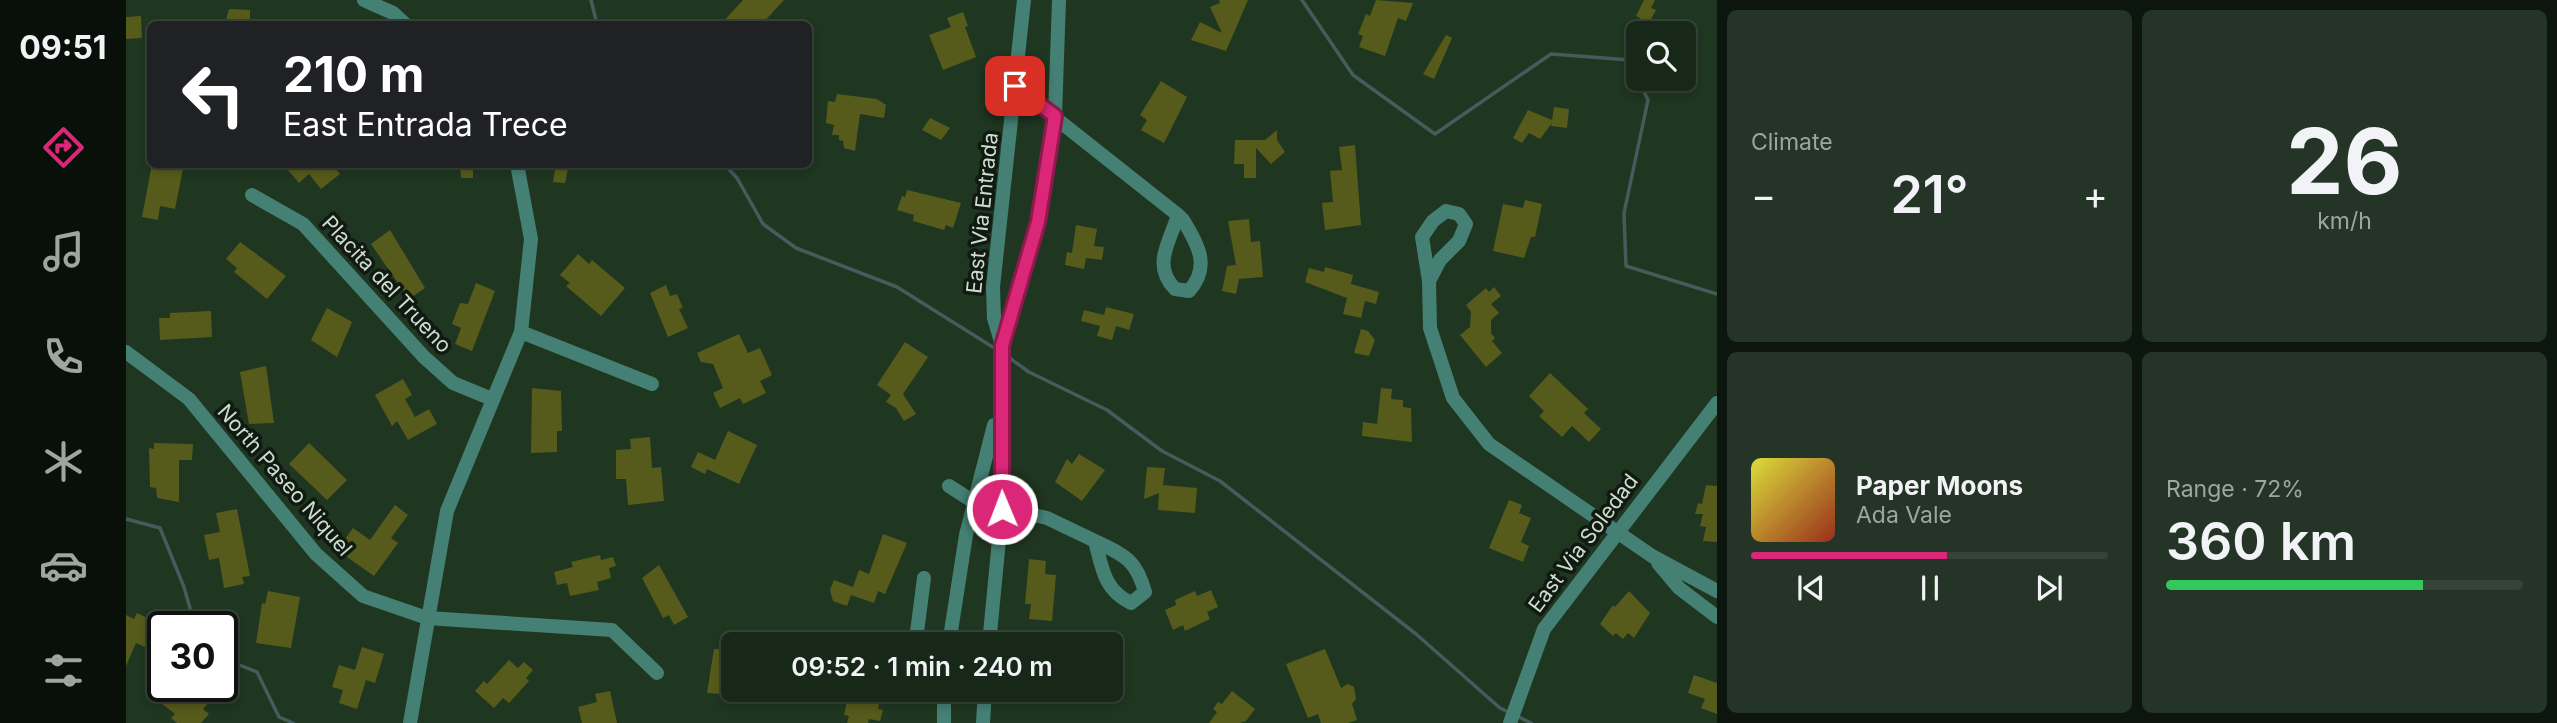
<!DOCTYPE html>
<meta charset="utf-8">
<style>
:root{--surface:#172819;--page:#243426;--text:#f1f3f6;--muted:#9ea6a2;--line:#364438;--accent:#db2777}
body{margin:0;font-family:Inter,sans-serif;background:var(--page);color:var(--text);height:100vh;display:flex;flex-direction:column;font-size:26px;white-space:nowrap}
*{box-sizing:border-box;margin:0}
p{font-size:23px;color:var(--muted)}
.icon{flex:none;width:38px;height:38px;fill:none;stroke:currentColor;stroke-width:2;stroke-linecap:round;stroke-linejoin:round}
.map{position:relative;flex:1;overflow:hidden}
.drawer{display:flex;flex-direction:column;gap:10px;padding:10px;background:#0d160e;width:840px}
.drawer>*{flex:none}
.guide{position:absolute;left:21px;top:21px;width:665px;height:147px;border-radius:10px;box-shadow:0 4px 10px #0003,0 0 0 2px var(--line);background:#202124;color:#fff;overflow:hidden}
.fabs{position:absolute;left:1500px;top:21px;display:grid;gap:14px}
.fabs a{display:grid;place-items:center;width:70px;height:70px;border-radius:10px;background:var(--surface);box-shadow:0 4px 10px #0003,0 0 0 2px var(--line);font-size:35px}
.speed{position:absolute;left:21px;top:611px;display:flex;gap:14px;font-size:35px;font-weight:700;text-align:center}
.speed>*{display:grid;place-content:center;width:91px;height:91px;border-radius:50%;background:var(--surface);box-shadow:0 4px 10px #0003,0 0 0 2px var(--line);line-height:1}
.speed .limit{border:4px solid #111;border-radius:10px;background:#fff;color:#111}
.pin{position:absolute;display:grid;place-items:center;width:60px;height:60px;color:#fff;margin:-30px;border-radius:14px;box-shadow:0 4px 10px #0006}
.me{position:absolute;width:77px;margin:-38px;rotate:359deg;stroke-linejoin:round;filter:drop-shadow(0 0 5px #0008)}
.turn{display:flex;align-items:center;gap:24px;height:147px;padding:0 21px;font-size:32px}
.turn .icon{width:91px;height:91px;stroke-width:2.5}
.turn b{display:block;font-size:49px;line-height:60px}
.big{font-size:52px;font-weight:600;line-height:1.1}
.drawer .widget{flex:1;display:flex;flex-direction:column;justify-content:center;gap:10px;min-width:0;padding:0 24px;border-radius:10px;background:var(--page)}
.drawer .dial{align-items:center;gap:0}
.dial b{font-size:91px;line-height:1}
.song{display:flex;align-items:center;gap:21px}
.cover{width:84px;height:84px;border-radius:10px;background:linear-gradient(135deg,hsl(60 70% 55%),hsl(10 70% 35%))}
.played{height:7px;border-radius:4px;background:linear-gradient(90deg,var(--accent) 55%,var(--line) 55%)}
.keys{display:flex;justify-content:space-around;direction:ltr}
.heat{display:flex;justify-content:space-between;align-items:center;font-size:38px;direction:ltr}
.charge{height:10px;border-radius:5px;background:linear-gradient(90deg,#34c759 72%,var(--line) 0)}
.drawer .tiles{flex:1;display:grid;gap:10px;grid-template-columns:repeat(2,1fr)}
.trip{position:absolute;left:595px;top:632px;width:402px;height:70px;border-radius:10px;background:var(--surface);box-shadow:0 4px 10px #0003,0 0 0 2px var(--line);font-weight:600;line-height:70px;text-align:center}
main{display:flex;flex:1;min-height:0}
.menu{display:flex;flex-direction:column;width:126px;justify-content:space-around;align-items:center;background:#09100a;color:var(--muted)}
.menu .icon{width:49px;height:49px}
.menu .selected{color:var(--accent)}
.menu b{font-size:32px;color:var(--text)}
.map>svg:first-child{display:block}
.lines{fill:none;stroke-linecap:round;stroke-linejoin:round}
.stream{stroke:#445c5c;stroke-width:3.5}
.building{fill:#565b1b}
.minor{stroke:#458074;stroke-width:14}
.route-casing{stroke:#8e194d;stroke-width:18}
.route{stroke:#db2777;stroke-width:12}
.labels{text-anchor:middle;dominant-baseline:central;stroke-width:7;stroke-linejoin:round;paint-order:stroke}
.street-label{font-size:21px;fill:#cedccf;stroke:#111a11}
</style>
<main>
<nav class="menu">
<b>09:51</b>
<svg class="icon selected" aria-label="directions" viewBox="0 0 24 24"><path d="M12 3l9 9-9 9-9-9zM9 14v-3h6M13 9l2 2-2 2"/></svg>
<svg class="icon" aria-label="music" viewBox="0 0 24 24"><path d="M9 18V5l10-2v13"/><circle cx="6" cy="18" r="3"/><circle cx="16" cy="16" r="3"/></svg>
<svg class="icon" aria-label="phone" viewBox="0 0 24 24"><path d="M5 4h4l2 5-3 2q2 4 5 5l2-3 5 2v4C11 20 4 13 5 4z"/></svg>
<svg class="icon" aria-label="climate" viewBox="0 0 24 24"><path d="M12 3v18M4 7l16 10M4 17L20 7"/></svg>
<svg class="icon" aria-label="car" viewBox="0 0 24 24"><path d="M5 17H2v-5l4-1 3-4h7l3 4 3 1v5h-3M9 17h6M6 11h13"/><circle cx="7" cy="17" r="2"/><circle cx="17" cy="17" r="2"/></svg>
<svg class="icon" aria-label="filters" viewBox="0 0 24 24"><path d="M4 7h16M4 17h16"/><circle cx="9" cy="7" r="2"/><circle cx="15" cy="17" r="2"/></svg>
</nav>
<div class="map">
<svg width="1591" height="723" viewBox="0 0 1591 723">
<rect width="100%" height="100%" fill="#1f3621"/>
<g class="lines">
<g class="stream">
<polyline points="465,0 471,24"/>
<polyline points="1176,0 1227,75 1309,134 1425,54 1504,60 1512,78"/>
<polyline points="1512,79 1522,100 1498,213 1500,266 1591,294"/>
<polyline points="598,164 611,178 637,224 670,248 771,287 873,351"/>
<polyline points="882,357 903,372 981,410 1036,451 1094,481 1290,634 1374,708 1384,713"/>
<polyline points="0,519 34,528 58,587 69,626"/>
<polyline points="96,658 131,672 153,717 167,723"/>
<polyline points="1391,716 1405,723"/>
</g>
</g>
<g class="building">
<polygon points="617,0 658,0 636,24 595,24"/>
<polygon points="1093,0 1122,0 1100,51 1065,40 1074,22 1096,33 1084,7 1094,3"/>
<polygon points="1250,0 1287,3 1280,21 1272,18 1259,56 1233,47 1237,36 1232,34 1240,14 1244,16"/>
<polygon points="1518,0 1529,0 1525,8 1530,10 1523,23 1510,16"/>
<polygon points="103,9 124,10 124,24 99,24"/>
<polygon points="837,12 842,26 839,27 850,57 817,70 803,35 825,27 821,18"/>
<polygon points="15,16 16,38 0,39 0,17"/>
<polygon points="1320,35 1326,38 1308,79 1297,74"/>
<polygon points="1035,81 1061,97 1038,143 1015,130 1021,120 1014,115"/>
<polygon points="711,94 751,99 760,105 758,118 734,114 729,151 718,148 717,141 713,140 713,135 706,135 708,125 700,123 702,101 709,102"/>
<polygon points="1428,107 1443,109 1441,128 1425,126 1426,123 1414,139 1403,133 1396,143 1387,138 1402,110 1426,120"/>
<polygon points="804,118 824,128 815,140 796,130"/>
<polygon points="1151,130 1151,140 1159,152 1145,164 1130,148 1130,178 1118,178 1118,164 1108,164 1109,140 1139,140"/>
<polygon points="1229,145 1235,225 1199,230 1196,203 1207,202 1204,171 1216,170 1213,147"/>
<polygon points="26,164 58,164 49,209 34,206 32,220 16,217"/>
<polygon points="169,164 205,164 214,174 195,189 183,174 173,183 162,170"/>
<polygon points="334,164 347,164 347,178 335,178"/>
<polygon points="430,164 443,164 439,183 427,182"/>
<polygon points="781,190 835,203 827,228 820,225 818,230 787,221 788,215 771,210 776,196 779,197"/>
<polygon points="1399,200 1416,204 1409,237 1405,237 1398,258 1367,251 1377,204 1397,208"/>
<polygon points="1123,219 1125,242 1134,241 1137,277 1113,279 1110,294 1096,291 1101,266 1110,265 1102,221"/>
<polygon points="950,225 971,229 968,246 978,247 976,260 960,258 958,269 939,265 941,252 946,253"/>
<polygon points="264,230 299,288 283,299 245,244"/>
<polygon points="114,242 160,276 141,299 108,272 111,268 100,259"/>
<polygon points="452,254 463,264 466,260 499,288 475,316 440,286 444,283 434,275"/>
<polygon points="1199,267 1227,275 1225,284 1253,292 1250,304 1239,301 1235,318 1217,314 1221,298 1179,282 1183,268 1198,272"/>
<polygon points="350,283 369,291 346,351 329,344 335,328 326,324 334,303 342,304"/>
<polygon points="540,285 544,296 551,294 557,308 553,309 562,328 542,337 524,293"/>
<polygon points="1368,287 1375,296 1365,304 1373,313 1365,320 1365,333 1369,338 1366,341 1376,353 1360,367 1334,335 1344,327 1345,312 1340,305 1360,288 1363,292"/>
<polygon points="980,307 1008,314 1003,330 990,326 986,340 971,336 974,326 955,321 958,310 978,315"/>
<polygon points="201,308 226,322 211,357 185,340"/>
<polygon points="85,311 86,337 34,340 33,318 44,318 44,313"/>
<polygon points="1235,329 1242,331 1249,340 1243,356 1228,353"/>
<polygon points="613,334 622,353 634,348 646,375 634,381 640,393 617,404 614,398 594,408 587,393 597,388 587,364 575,362 571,353"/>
<polygon points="779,342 802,357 777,394 790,414 778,421 770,408 760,402 765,395 751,385"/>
<polygon points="140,366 148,423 123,424 114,372"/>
<polygon points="1424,373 1462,409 1458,413 1475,429 1463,442 1446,426 1436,437 1413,416 1418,411 1403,396"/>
<polygon points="277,379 286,395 279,399 289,417 303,409 311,424 282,440 271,421 266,426 249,395"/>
<polygon points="406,388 435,391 436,431 431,431 431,452 405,453"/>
<polygon points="1255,388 1266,389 1265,399 1277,400 1277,407 1285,408 1286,442 1236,436 1237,422 1251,424"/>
<polygon points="602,431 631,445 613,484 581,469 579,474 565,467 572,452 589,460"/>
<polygon points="524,437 526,468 535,467 538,501 502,505 500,479 490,479 490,450 505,449 504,439"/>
<polygon points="28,443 67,444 66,460 53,460 53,502 31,498 30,488 24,487 23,448 28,449"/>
<polygon points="183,443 221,480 201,500 163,464"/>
<polygon points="953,454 979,470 956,501 929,482 941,459 946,464"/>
<polygon points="1021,467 1039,468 1037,485 1071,488 1069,513 1032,510 1033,493 1018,499"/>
<polygon points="1580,485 1591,486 1591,542 1577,541 1580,527 1574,526 1577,514 1569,514 1572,503 1576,504"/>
<polygon points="1383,500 1396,505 1393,513 1405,518 1395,542 1403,546 1397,562 1363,548"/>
<polygon points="269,505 282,515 265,538 272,543 248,576 211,550 227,528 244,540"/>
<polygon points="111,509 124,576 116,577 118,584 98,588 93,558 83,560 78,535 94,532 90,513"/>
<polygon points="757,534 781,543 759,594 752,591 748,603 725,595 721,606 707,601 704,590 708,580 727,587 733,570 743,574"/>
<polygon points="474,555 475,560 487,557 490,566 483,568 485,578 471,582 473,590 444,596 441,583 431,585 428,572 447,567 445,562"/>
<polygon points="903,559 920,561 919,574 930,575 926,621 903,619 905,604 899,604"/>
<polygon points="533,565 562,617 548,625 543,615 537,618 516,578"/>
<polygon points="1085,590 1092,607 1081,612 1084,619 1059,631 1057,625 1047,630 1039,610 1050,605 1049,600 1069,591 1071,596"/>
<polygon points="142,591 174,597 165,648 130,643 136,603 139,604"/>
<polygon points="1503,591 1524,613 1508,638 1502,633 1497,639 1490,633 1487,636 1474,624 1487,605 1489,607"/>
<polygon points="11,613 23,619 19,629 27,633 21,648 10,643 0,666 0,615 8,619"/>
<polygon points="236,647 258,654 249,683 240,680 231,709 213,703 217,690 206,687 213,665 229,670"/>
<polygon points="588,649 607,650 607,695 581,693"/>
<polygon points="1199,649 1215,688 1222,684 1228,687 1230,699 1226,704 1231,720 1222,723 1195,723 1192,714 1182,718 1160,664"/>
<polygon points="985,658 998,659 991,703 985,702"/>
<polygon points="383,660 392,668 398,662 407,670 400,678 403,681 383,703 377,698 368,708 349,691 358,681 361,684"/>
<polygon points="1568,675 1591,683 1591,714 1575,708 1579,699 1562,693"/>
<polygon points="49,686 62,686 82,703 77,709 83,714 75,723 51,723 45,718 49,714 35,703"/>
<polygon points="729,690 755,693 752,709 757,710 754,721 743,719 742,723 721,723 723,716 718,715 721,701 726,702"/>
<polygon points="484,691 491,723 456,723 452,707 471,702 469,694"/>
<polygon points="1106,691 1129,709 1120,721 1114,723 1083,723 1091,712 1087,709 1092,702 1096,704"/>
</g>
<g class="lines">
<g class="minor">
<polyline points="238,0 267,13 279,24"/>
<path d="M889,86l163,129 5,5c15,24 28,47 6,71l-14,-2c-23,-24 -6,-45 3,-74"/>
<polyline points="126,195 177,224 298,357 327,383 366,399"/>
<polyline points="1303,281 1296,237 1307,221 1320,211 1333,214 1340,224 1333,241 1314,260 1303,281 1304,328 1327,398 1363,444 1526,556 1591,591"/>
<polyline points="395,332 526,384"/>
<polyline points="876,345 868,318 867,287 898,0"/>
<polyline points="0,352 63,399 190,554 237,596 301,618 486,630 531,673"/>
<path d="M823,486l25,16 73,16 48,23c7,27 9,49 36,62l14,-11c-9,-33 -21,-37 -50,-51"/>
<polyline points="1532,563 1553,588 1591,617"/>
<polyline points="796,644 791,632 798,578"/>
<polyline points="823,644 840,535 868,425"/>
<polyline points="863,644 876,509 876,346 912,222 929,116 933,0"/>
<polyline points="284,723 321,511 395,332 405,239 391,164"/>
<polyline points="818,723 818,690"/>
<polyline points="857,723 859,690"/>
<polyline points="1384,723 1418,629 1591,403"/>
</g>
</g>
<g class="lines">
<defs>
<polyline id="route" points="876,509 876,346 912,222 929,116 889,86"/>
</defs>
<use href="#route" class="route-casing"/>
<use href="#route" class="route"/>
</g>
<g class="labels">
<g class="street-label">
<text transform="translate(856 213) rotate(-84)">East Via Entrada</text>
<text transform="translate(261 284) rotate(47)">Placita del Trueno</text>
<text transform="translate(159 480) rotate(49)">North Paseo Niquel</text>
<text transform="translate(1457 543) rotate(-53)">East Via Soledad</text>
</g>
</g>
</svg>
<div class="fabs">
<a><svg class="icon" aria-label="search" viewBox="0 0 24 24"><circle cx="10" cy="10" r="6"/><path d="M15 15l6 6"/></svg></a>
</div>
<div class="speed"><div class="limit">30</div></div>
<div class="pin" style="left:889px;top:86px;background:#d93025"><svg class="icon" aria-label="arrive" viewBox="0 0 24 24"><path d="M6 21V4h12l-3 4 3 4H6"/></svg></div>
<svg class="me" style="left:876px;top:509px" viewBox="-20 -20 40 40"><circle r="17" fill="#db2777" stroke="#fff" stroke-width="3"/><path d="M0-11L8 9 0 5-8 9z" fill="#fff"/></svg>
<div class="trip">09:52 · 1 min · 240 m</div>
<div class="guide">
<div class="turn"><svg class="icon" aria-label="left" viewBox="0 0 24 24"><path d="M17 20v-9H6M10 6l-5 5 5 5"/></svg><div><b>210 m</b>East Entrada Trece</div></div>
</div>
</div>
<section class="drawer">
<div class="tiles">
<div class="widget"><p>Climate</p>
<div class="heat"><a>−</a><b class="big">21°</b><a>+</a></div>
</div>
<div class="widget dial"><b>26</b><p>km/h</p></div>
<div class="widget">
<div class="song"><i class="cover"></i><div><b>Paper Moons</b><p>Ada Vale</p></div></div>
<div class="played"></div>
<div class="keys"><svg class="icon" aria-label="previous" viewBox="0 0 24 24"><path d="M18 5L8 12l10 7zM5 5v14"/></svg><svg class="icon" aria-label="pause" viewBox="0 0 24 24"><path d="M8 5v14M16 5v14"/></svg><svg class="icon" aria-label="next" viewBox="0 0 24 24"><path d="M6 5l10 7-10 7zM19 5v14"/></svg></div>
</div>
<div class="widget"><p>Range · 72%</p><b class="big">360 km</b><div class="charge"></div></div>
</div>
</section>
</main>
